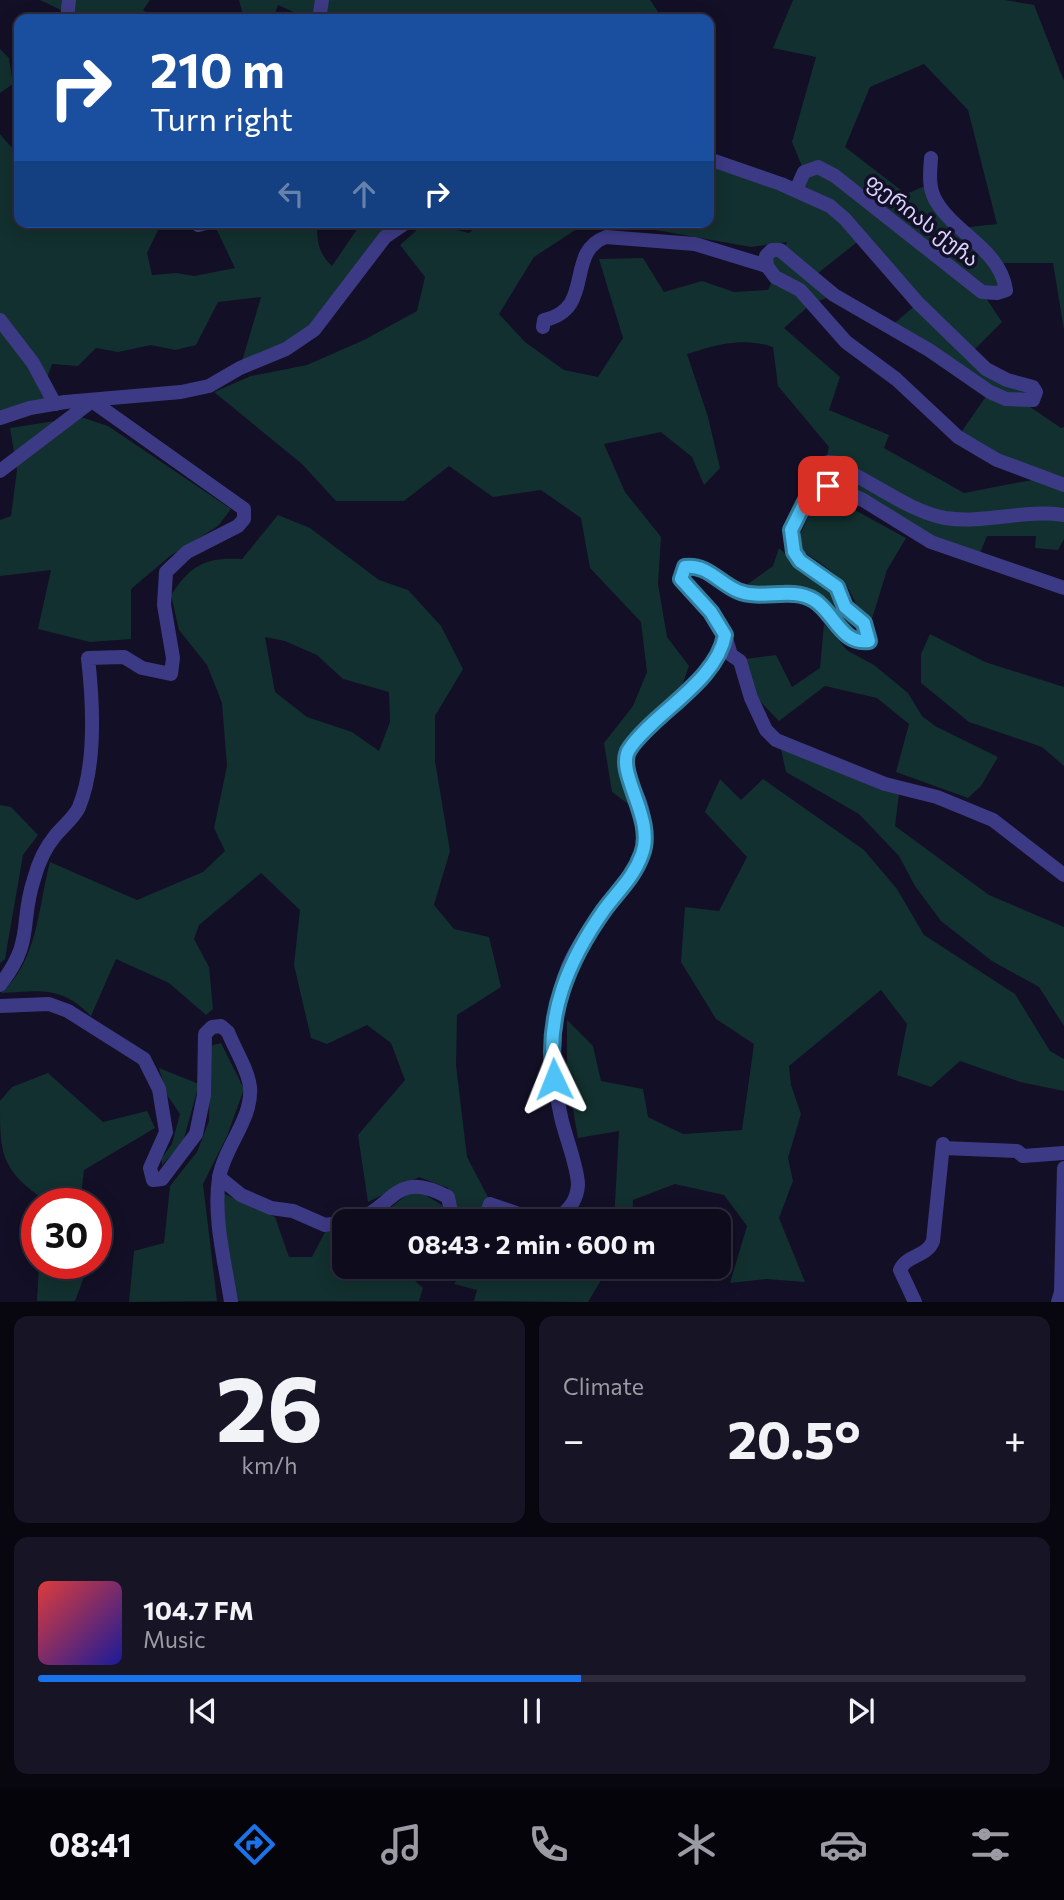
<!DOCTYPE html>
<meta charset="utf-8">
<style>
:root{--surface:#0e0b1c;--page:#171425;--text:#f1f3f6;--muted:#9b9ba3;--line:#2e2b3b;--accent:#1a73e8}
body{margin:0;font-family:Commissioner,"Noto Sans Georgian",sans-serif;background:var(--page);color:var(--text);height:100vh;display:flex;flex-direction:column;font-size:26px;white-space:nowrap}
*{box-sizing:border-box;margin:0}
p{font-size:23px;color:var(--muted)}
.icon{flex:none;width:38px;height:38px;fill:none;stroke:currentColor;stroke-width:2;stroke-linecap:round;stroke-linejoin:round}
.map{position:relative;height:1302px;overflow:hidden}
.sheet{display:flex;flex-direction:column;gap:14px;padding:14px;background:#08060f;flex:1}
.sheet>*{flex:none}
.banner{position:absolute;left:14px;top:14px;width:700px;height:214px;border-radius:14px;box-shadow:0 4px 18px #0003,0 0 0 2px var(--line);background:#1a4fa0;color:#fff;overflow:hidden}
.speed{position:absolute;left:21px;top:1188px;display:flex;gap:14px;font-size:35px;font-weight:700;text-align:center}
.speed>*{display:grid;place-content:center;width:91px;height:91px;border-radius:50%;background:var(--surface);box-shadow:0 4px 18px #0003,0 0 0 2px var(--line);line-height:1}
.speed .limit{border:10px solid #d22;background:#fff;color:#111}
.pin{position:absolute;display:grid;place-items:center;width:60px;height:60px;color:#fff;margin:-30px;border-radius:14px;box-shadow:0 4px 10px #0006}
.me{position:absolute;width:77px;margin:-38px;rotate:358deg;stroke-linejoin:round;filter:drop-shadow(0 0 5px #0008)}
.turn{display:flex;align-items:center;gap:24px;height:147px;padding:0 21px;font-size:32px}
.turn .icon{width:91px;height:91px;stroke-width:2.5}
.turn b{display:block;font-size:49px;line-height:60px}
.lanes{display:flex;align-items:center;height:66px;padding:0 21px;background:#0003;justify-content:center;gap:35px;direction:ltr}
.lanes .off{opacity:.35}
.big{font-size:52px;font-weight:700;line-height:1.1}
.sheet .card{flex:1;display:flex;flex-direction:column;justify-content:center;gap:10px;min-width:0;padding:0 24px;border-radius:14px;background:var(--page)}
.sheet .dial{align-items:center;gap:0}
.dial b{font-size:91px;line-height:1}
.song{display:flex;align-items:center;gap:21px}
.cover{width:84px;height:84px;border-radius:10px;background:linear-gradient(135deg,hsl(0 70% 55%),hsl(240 70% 35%))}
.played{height:7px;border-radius:4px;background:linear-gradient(90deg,var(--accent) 55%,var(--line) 55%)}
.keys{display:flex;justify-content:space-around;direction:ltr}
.heat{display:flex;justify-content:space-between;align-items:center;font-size:38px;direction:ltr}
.sheet .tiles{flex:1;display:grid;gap:14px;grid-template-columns:1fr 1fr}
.card:last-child{grid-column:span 2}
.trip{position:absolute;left:332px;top:1209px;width:399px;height:70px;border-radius:14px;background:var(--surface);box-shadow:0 4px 18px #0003,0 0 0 2px var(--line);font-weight:700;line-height:70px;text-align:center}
.tabs{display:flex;height:112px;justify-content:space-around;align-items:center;background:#06040b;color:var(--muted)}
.tabs .icon{width:49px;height:49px}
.tabs .on{color:var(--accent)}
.tabs b{font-size:32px;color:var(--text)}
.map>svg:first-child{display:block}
.green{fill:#12302f;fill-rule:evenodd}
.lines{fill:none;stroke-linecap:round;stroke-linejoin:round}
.minor{stroke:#3d3a85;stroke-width:14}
.route-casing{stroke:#337fa1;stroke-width:18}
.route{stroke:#4fc3f7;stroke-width:12}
.labels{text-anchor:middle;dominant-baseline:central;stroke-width:7;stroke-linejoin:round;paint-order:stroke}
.street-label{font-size:21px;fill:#d9d4ff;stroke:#130f26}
</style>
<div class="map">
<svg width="1064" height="1302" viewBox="0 0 1064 1302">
<rect width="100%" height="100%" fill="#130f26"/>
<g class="green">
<polygon points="40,0 150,0 143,10 155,19 67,19 69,14"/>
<polygon points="239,0 650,0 663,19 309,19 278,5 273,19 244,19"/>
<path d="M793,0h212l29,5 30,76v249l-11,-67h-57l10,27 -24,2 20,30 -32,32 63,33 -10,15 38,26 3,-1v112l-6,11 -23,-2 1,-12h-49l-9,22 -157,-77 8,-34 -51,-61 -5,-39c-31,-10 -55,-3 -86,7l21,63 12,51 -16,17 -12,-28 -31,-25 -57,12 21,48 36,45 -3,47 9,53 22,29 -9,25 -27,20 -34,45 3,21 13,32 -23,-17 -8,-49 29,-37 14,-34 -6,-50 -51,-54 -9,-50 -40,-28 -48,7 -44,-31 -45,35h-68l-34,-37 -88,-72 37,-16 56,-11 57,-25 53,-29 8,-34 -25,-32 26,-23 43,11 14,-11h117v5l-17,-2 -49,32 -35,57 26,28 39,28 34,7 25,-39 -24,-79 44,-1 21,34 38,-11 32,11 34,-2 6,-13 -8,-21 17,-5 4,-9 -36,5 -101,-18 2,-7h57v-54l5,-7 82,28 8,-18 -12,-29 24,-85 -43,-9zM924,64l44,46 29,114 -36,4 -31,-44 -24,10 -61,-47 25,-60zM861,239l57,64 -29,25 100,64 -31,45 84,41 -78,15 -80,-45 5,-13 -60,-25 11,-33 -56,-49 27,-24 23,-9 -21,-18z"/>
<polygon points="0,49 9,58 13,84 0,93"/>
<path d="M0,134l19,22v66h143l-15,31 5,22 25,-2 17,3 41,-8 -22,-46h104c0,19 1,31 15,44l30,-44h45l-22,15 -71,93 -74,38 21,-71 -43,5 -22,43 -21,5 -24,-5 -33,7 -22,-4 -18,18 -26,-2 -7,20 10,20 -55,10z"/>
<polygon points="81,417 108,426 231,509 218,526 170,556 131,589 131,639 90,642 38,629 51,570 0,576 0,520 11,516 17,470 10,428"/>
<path d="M815,502h25l66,36 -19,32 -16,52c-16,-12 -14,-21 -25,-36 -13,-16 -29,-25 -45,-36v-17z"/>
<path d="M278,515l32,13 69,52 29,10 33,36 22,43 -28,47v45l15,90 -16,54 20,24 35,8 12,50 -44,28 -1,50 11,92 22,42 -10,22h-20l-11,-33 -29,-11 -51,25 -10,-67 47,-55 -14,-37 -24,-18 -40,19 -16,-6 -17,-73 6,-55 -39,-37 -62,52 -5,14 15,28 4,42 -7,6 -37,-32 -53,-24 -25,57c-30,-31 -51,-25 -90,-23 37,-32 37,-86 49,-131l87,38 66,-28 22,-21 -11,-23 13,-62 -5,-63 -15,-38 -28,-35 -8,-35c20,-30 34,-38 71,-36zM265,637l20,4 32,14 26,24 46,13 1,30 -11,29 -27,-19 -45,-15 -32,-25z"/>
<polygon points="779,548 798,566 827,587 856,632 850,632 788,588 745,586 773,566"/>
<polygon points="824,624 848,651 874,665 908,693 922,716 935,726 998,757 981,786 968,798 896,772 909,724 877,698 825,686 779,721 758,699 745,659 776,655 792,687 820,668"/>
<polygon points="930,634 985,662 1064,687 1064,766 1042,747 969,722 921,683 921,654"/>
<polygon points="781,749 899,794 895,826 989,895 1064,927 1064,1026 1039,987 992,961 941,921 915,886 899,856 859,814 786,772"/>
<polygon points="720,779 741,800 763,779 864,850 897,889 924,935 1015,994 1050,1051 1064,1059 1064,1091 1020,1082 960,1061 931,1087 897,1075 907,1024 881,990 789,1066 791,1085 801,1114 788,1158 793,1181 779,1218 805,1282 767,1279 730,1283 747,1226 724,1195 675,1184 633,1200 632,1221 614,1221 619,1131 578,1138 567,1075 567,1020 593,1046 601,1081 643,1089 648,1117 683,1134 742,1130 754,1044 716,1019 681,962 685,907 719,911 747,857 705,812"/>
<polygon points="0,805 11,807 38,835 23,855 5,959 0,963"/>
<polygon points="221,1043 244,1089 227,1136 203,1184 217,1301 129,1302 134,1251 164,1243 170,1186 197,1152 209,1121 210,1046"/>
<polygon points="159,1068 199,1084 183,1142 162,1165 162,1158 172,1144 180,1114 167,1095"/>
<path d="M48,1073l55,49 44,-11 8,17 -71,42 -4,34h-37v-5c-43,-31 -43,-46 -43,-98l12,-14z"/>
<polygon points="220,1192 275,1217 289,1257 312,1257 325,1232 345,1229 345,1267 405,1267 404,1271 423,1288 419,1301 232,1301"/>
<polygon points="409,1193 422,1193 442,1205 445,1221 373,1222"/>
<polygon points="39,1264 89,1264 75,1301 37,1301"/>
<polygon points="466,1267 540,1271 542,1267 609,1267 588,1302 474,1301 477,1290 454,1284"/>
</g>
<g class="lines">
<g class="minor">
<polyline points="67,19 69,0"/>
<polyline points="319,19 322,0"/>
<polyline points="709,159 781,184 830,206 845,219 918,303 986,369 1007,380 1033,387 1036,392 1033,400 1006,399 990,392 929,350 834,295 780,250 772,250 766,256 767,266 775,277 800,290 846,342 896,379 958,437 997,460 1064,485"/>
<path d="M796,190l8,-18 14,-5 17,9 147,116 15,1 9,-3c-6,-41 -51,-56 -70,-89 -8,-13 -6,-29 -5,-43"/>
<polyline points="198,225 210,222"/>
<polyline points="0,320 33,363 55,404"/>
<path d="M543,327l1,-7c52,-11 20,-68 62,-83l89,7 72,22"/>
<polyline points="0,418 30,408 65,402 181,392 209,386 240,368 286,349 314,330 385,237 407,222"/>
<path d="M0,471l92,-70 152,108v10l-6,7 -51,26 -21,20 -2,33 9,53 -2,16 -29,-6 -18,-11 -36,1c5,44 8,108 -9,149 -4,10 -17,20 -24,29 -10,12 -17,28 -21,43 -15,45 1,61 -34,106"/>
<path d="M828,486l-16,2 -21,42 3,23 6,8 37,26 8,20 19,16 5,18c-27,5 -36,-29 -55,-41 -23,-14 -52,1 -76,-9 -19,-8 -31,-27 -53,-24l-4,12 30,33 14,23 6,20 9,6 11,37 15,32 10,10 109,44 52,13 56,23 71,55"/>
<path d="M1064,515c-40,-6 -79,9 -119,3 -33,-6 -67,-32 -98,-47l-9,-8 -10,-1 -9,13 2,6 42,19 68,42 133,46"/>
<path d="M0,1006l49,-2 19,7 76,48 15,30 7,43 -16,36 3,12 9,-1 34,-45 8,-39 1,-61 7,-7 9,-1 7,6c6,16 20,37 22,55 3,32 -26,60 -31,91 -6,40 6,84 12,124"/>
<polyline points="943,1148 1017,1151 1023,1156 1064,1153"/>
<polyline points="219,1177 241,1195 271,1208 293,1211 325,1225 345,1222"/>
<path d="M346,1222c49,-8 44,-56 102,-25l5,25"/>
<path d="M484,1222l6,-18 32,11 39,1c10,-9 16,-17 17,-31 0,-18 -13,-49 -17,-68 -10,-44 -9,-86 1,-131 5,-27 27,-57 44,-79 14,-17 34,-35 38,-57 2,-15 1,-34 -4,-48 -6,-17 -23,-35 -11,-54 25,-36 88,-66 96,-113"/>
<path d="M915,1302l-15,-32c6,-15 27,-13 33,-29l10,-97"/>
<polyline points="1058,1302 1061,1292 1064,1168"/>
</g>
</g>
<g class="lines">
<defs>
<path id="route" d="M554,1079c-9,-64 14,-118 50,-169 14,-19 30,-33 38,-56 14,-36 -29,-84 -12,-106 25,-36 87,-67 95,-113l-14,-23 -30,-33 4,-12c22,-3 34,16 53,24 24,10 53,-5 76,9 20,12 27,45 55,41l-5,-18 -19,-16 -8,-20 -37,-26 -6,-9 -3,-22 21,-42 16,-2"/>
</defs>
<use href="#route" class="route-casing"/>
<use href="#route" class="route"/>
</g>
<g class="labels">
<g class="street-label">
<text transform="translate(923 219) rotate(38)">ფერიას ქუჩა</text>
</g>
</g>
</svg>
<div class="speed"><div class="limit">30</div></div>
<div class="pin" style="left:828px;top:486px;background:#d93025"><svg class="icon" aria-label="arrive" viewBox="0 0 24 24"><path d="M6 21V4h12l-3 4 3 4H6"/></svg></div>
<svg class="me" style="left:554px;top:1079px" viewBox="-20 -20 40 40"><path d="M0-17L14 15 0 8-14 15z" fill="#4fc3f7" stroke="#fff" stroke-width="4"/></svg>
<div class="trip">08:43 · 2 min · 600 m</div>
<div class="banner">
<div class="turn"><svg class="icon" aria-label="right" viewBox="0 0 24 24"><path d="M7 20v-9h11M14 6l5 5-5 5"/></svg><div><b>210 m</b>Turn right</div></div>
<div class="lanes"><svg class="icon off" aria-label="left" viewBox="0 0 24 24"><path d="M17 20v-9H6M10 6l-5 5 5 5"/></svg><svg class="icon off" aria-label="ahead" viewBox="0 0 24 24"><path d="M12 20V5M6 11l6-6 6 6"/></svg><svg class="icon" aria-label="right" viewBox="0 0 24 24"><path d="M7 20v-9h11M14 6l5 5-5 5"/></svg></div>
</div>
</div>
<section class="sheet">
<div class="tiles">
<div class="card dial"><b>26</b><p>km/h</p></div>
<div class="card"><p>Climate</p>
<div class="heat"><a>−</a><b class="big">20.5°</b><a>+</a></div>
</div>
<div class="card">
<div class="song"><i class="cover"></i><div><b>104.7 FM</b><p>Music</p></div></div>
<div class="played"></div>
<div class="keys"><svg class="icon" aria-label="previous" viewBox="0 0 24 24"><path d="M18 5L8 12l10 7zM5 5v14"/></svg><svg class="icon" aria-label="pause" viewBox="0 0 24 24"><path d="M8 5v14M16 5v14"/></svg><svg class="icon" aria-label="next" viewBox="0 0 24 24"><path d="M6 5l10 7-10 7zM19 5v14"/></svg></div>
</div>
</div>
</section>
<nav class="tabs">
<b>08:41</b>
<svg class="icon on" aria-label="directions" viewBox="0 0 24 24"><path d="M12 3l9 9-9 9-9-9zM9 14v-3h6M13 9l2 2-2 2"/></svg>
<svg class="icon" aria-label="music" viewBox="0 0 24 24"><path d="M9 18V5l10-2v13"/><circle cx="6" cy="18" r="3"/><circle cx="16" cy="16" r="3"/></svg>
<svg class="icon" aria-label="phone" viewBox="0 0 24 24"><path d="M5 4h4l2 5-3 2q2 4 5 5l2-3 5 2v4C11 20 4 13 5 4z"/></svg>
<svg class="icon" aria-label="climate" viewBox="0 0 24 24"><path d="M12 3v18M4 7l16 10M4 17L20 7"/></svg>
<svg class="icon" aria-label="car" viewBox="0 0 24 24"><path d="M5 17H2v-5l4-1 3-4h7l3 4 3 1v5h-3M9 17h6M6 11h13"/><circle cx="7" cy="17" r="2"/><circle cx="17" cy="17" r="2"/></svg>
<svg class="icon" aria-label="filters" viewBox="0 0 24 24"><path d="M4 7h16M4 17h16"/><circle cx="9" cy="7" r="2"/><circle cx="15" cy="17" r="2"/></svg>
</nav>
